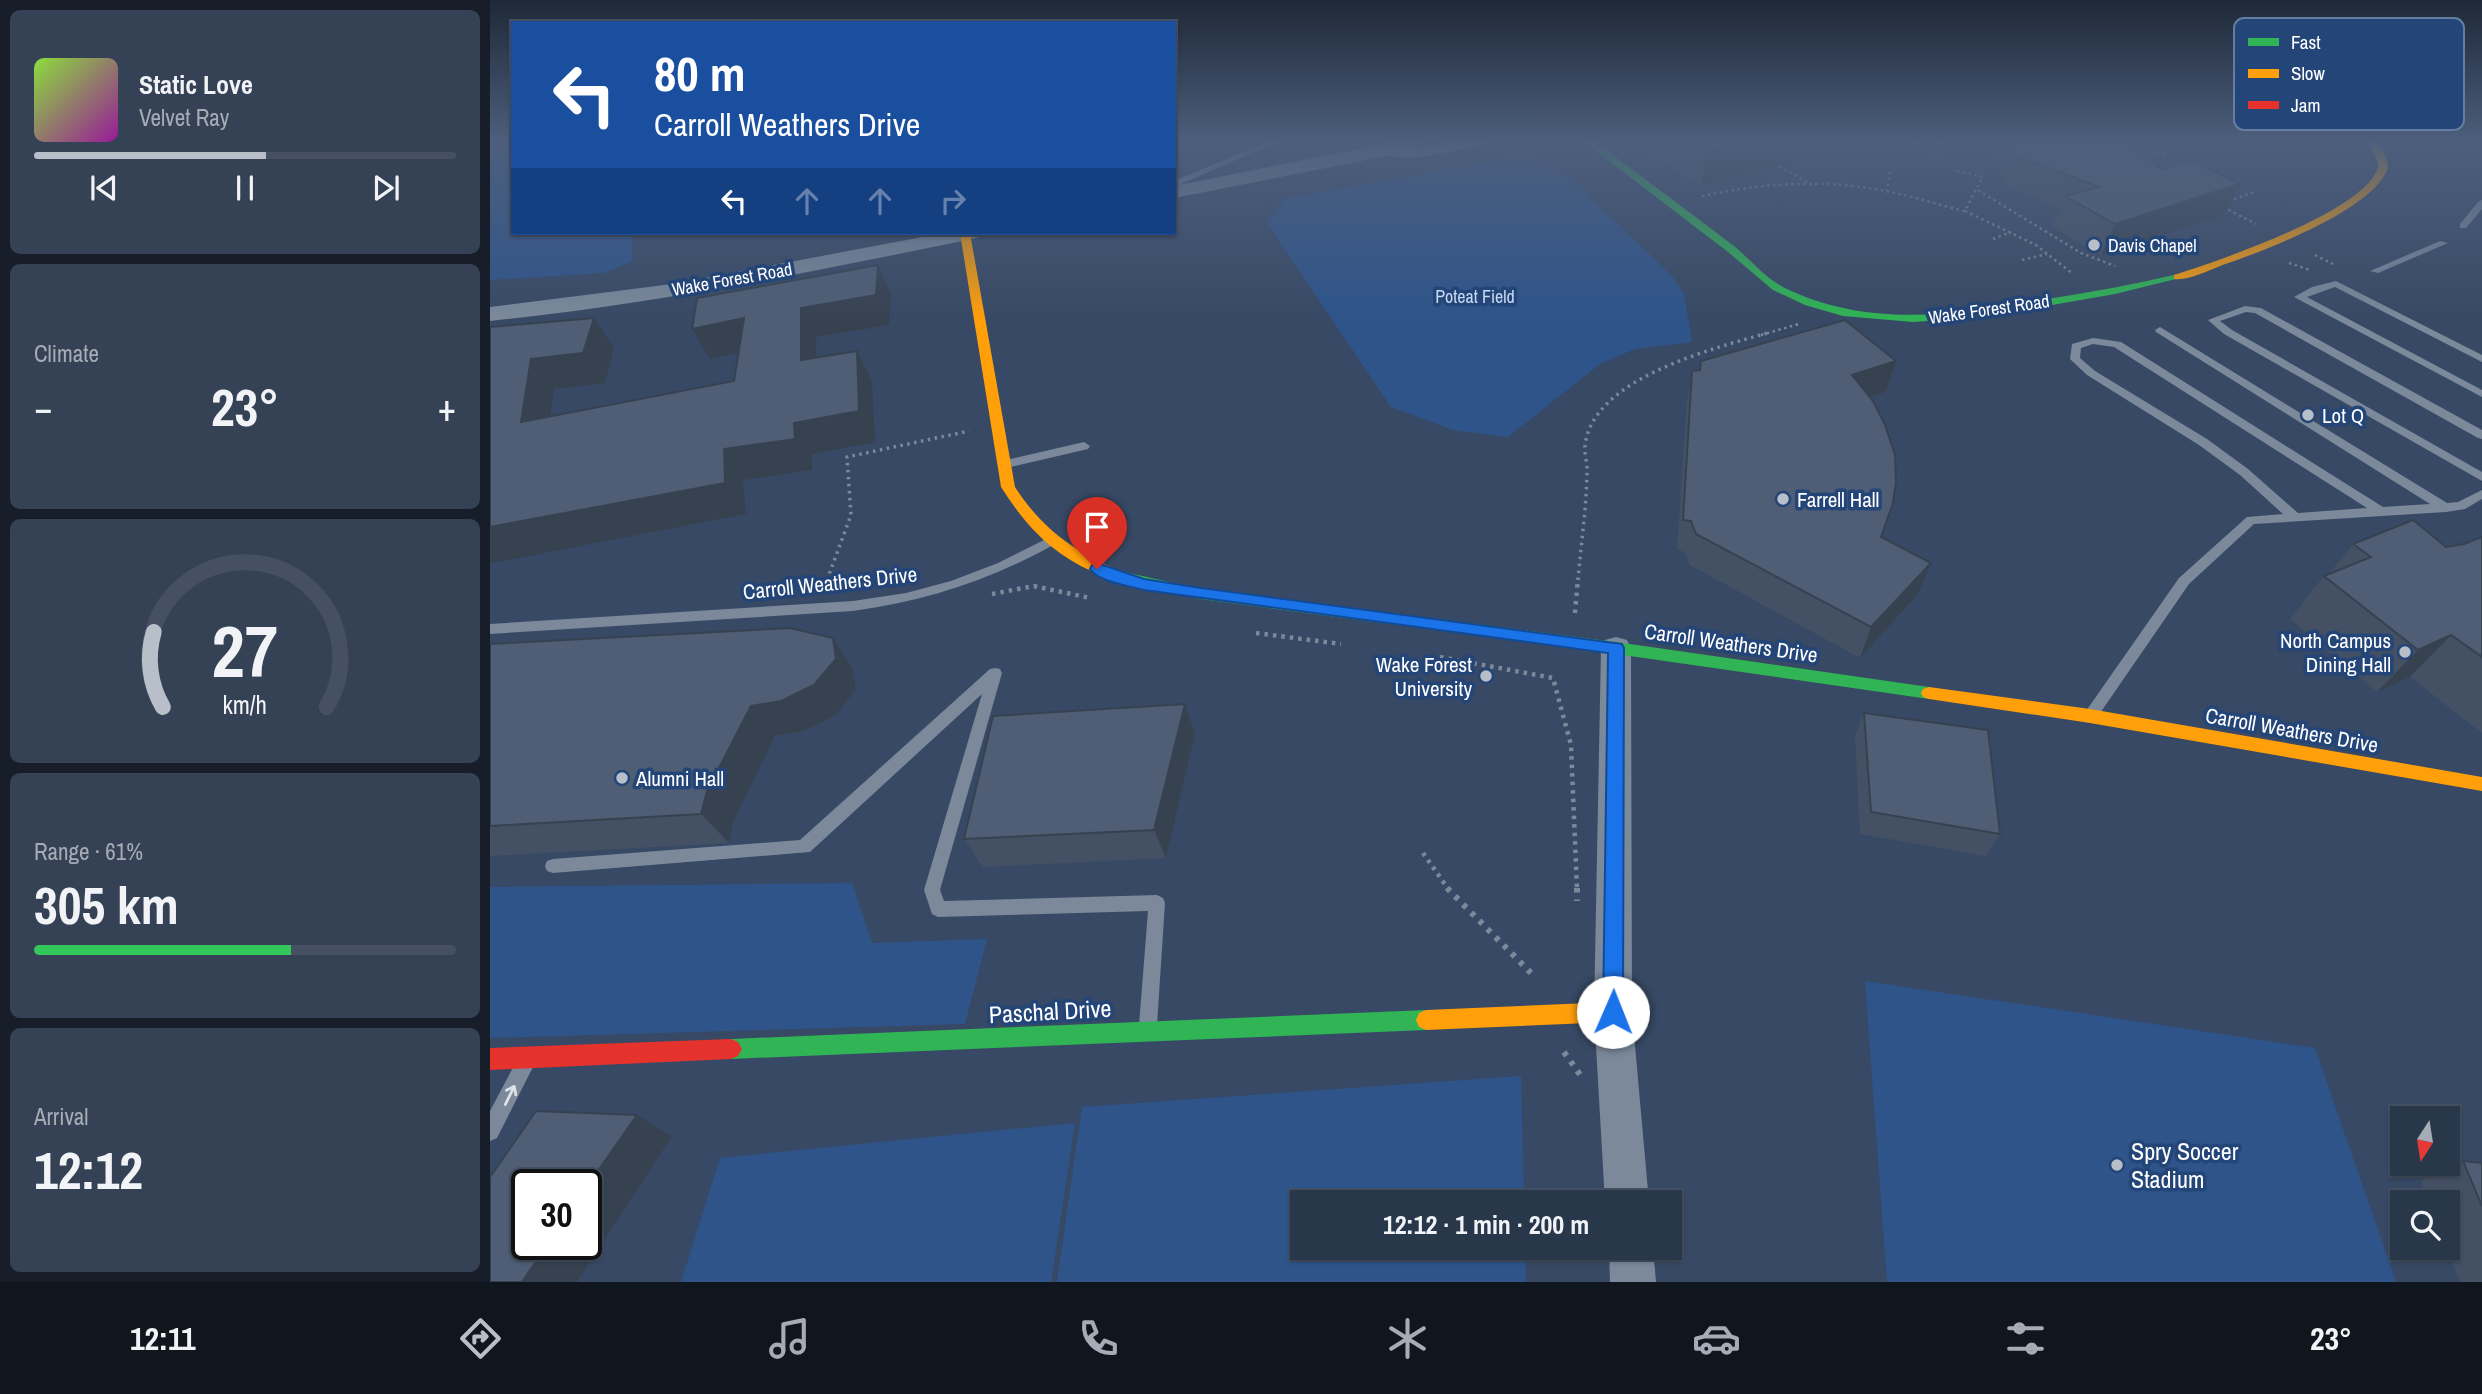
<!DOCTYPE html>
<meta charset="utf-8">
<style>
:root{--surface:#29374b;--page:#354255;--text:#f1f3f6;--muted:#a5acb5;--line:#455163;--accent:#b9bfc9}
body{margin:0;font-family:"Archivo Narrow",sans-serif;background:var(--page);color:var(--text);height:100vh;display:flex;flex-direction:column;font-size:26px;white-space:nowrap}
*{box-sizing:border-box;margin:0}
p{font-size:23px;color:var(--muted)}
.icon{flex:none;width:38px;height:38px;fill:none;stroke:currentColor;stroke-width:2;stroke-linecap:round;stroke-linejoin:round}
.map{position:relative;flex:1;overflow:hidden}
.drawer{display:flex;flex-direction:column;gap:10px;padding:10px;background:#171e29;width:490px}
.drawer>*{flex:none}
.banner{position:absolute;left:21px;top:21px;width:665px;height:214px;border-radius:0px;box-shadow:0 2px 5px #0004,0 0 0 2px var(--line);background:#1a4fa0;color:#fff;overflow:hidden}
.needle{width:46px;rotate:192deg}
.tools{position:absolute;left:1900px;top:1106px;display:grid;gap:14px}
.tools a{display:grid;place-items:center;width:70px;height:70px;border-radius:0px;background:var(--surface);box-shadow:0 2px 5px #0004,0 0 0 2px var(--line);font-size:35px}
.speed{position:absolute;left:21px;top:1169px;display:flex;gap:14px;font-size:35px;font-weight:700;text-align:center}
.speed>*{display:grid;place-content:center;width:91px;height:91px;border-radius:50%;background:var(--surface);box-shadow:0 2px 5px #0004,0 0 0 2px var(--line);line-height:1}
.speed .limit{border:4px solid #111;border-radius:10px;background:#fff;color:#111}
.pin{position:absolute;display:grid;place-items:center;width:60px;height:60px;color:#fff;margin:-72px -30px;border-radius:50% 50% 50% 0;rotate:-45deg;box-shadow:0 0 7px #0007}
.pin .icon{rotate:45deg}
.me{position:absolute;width:77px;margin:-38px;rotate:1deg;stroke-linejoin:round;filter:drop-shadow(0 0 5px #0008)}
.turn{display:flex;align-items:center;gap:24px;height:147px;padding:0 28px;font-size:32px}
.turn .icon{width:91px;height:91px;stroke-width:2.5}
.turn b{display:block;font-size:49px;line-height:60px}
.lanes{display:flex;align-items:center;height:66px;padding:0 28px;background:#0003;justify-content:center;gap:35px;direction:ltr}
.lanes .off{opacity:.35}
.big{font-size:52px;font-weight:700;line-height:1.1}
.drawer .card{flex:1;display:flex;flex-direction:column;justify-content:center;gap:10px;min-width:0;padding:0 24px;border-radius:10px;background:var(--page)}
.drawer .dial{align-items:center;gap:0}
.dial svg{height:182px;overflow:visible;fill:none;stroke:var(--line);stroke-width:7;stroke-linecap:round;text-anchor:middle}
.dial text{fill:var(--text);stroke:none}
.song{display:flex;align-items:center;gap:21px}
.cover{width:84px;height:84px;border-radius:10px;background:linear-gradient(135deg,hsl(90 70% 55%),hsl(300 70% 35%))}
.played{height:7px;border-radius:4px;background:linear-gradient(90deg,var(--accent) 55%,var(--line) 55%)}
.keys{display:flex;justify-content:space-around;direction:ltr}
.heat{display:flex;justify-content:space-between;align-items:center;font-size:38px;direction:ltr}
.charge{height:10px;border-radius:5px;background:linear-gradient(90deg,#34c759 61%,var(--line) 0)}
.trip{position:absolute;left:800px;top:1190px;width:392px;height:70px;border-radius:0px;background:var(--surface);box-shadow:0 2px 5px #0004,0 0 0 2px var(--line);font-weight:700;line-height:70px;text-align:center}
.dock{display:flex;height:112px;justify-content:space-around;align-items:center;background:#10161e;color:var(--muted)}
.dock .icon{width:49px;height:49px}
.dock .selected{color:var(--accent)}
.dock b{font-size:32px;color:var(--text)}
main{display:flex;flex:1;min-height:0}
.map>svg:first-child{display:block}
.green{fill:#2e548a}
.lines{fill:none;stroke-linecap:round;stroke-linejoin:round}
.path-far3{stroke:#7b899b;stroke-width:2.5;stroke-dasharray:2.5 3.5;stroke-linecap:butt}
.path-far2{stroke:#7b899b;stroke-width:3.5;stroke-dasharray:2.5 4.5;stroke-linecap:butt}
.path-far1{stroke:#7b899b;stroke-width:4.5;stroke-dasharray:3.5 5;stroke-linecap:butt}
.path{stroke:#7b899b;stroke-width:6;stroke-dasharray:4.5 7;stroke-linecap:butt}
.lane{fill:#7b899b;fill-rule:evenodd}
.street{fill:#7b899b;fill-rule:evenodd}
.fast{fill:#30b455;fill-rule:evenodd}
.slow{fill:#ff9f0a;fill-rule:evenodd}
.jam{fill:#e5322d;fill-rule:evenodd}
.wall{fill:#445164}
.shaded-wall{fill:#374251}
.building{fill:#4f5e74;stroke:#374251;stroke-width:2}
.oneway{stroke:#dee2e6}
.route{fill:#1a73e8;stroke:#114b97;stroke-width:2}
.poi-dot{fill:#b9bfc9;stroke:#234578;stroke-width:2.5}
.labels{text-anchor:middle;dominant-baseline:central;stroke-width:7;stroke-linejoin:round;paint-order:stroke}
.far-poi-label{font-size:18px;fill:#fff;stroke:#234578;text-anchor:start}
.far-street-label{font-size:18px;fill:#fff;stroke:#234578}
.far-park-label{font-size:18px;fill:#c7d9f3;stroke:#234578}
.poi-label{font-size:21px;fill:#fff;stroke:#234578;text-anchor:start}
.street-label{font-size:21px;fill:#fff;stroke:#234578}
.near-street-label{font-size:24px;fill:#fff;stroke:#234578}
.near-poi-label{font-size:24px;fill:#fff;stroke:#234578;text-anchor:start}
.key{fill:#234578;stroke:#657da0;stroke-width:2}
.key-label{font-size:19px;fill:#fff}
</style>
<main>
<section class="drawer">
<div class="card">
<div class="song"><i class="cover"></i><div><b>Static Love</b><p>Velvet Ray</p></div></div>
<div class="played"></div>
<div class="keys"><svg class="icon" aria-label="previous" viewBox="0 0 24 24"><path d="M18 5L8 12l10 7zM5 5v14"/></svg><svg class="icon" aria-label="pause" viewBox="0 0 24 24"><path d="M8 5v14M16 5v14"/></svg><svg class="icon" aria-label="next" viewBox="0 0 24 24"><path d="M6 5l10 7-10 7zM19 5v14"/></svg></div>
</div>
<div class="card"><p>Climate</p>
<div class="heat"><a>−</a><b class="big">23°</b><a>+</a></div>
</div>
<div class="card dial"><svg viewBox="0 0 100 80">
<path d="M14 69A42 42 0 1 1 86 69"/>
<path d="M14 69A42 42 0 0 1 10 36" stroke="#b9bfc9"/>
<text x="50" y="56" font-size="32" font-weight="700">27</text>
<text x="50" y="72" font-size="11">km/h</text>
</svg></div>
<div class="card"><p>Range · 61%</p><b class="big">305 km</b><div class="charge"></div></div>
<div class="card"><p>Arrival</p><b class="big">12:12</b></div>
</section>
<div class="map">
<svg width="1992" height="1282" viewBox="0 0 1992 1282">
<rect width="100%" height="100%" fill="#374964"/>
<g class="green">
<polygon points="23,148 23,233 142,233 143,261 114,273 0,280 0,150"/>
<polygon points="1023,157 1043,159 1082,179 1182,276 1194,294 1202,342 1145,349 1110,364 1018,437 963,430 901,407 776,222 795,199"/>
<polygon points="362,883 382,943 497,939 475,1024 0,1038 0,887"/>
<polygon points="1375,981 1825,1048 1906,1282 1397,1282"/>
<polygon points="1031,1076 1034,1202 812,1202 812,1248 1035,1248 1036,1282 567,1282 592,1107"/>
<polygon points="585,1123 561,1282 191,1282 230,1158"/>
</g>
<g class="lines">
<g class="path-far3">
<polyline points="1398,141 1441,144 1463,141"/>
<polyline points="1912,143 1920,147 1965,151"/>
<polyline points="1441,144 1447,158"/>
<polyline points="1649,155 1676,154"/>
<polyline points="1289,166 1322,185"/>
<polyline points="1467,171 1493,177 1486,189"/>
<polyline points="1397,192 1400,171"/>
<path d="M1212,196c56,-12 116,-17 173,-7 30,5 60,15 90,22l11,-22 105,64 34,13"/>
<polyline points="1744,199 1767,191"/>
<polyline points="1733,207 1766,224"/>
<polyline points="1475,211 1546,245 1583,274"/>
<polyline points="1503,239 1521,232"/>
<polyline points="1825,255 1843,264"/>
<polyline points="1532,260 1557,254"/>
<polyline points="1799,263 1820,270"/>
<polyline points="1271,335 1309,324"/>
</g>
<g class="path-far2">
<polyline points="337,580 361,515 357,457 479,431"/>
<path d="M1088,580c3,-37 9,-75 9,-112 0,-7 -3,-15 -2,-22 7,-68 128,-97 182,-113"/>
</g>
<g class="path-far1">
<polyline points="334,588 338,578"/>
<polyline points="502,594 544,586 600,598"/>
<polyline points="1085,613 1088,578"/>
<polyline points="766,633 851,644"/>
<polyline points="950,657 1063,678 1081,745 1087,890"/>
<polyline points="933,853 959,890"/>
</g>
<g class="path">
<polyline points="957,888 1044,976"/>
<polyline points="1087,888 1087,901"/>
<polyline points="1074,1052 1091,1076"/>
</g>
<g class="lane">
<polygon points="779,141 790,141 684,187 684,181"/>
<polygon points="1992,200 1992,209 1976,228 1970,228 1970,224 1989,201"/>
<polygon points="1950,241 1958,243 1888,273 1880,271"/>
<polygon points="1846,281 1992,355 1992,362 1845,287 1817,297 1992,390 1992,397 1804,297 1822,287"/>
<polygon points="1755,306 1771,308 1992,430 1992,439 1988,438 1765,313 1756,312 1730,321 1742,330 1992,472 1992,481 1734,334 1718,320"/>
<path d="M1670,327l287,176 11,-1 24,-12v9l-17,10 -19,3 -192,12 -65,60 -93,135h-10l-2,-4 2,-4 93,-133 68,-61 36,-3 -43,-39 -41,-30 -112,-70 -17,-16 2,-15 21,-6 28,4 262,165 47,-3 -274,-172 -1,-2zM1603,344l21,3 253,161 -69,5 -50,-44 -41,-30 -112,-68 -15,-13 1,-10z"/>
<polygon points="594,442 600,446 598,449 516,468 510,464 516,460"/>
<path d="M560,537l6,4 -1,3c-64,36 -129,57 -202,67l-363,23v-10l363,-23 53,-8 45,-12 47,-18z"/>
<polygon points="505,668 510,669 512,673 450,890 454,901 667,895 673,898 675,903 667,1025 665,1031 658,1034 651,1031 649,1025 658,911 448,917 442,914 434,890 492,694 320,852 63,873 57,871 55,866 57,861 63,859 310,840 500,669"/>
<polygon points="34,1058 41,1060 43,1067 7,1138 0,1141 0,1111 27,1060"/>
</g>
<g class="street">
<polygon points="907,141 935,141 923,148 961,141 999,141 990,146 924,158 897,156 684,198 684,186"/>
<path d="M454,233h38l-3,4 -7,2c-160,33 -319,65 -482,82v-14l182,-23z"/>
<polygon points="1126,637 1137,640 1141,648 1142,1012 1159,1202 1115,1202 1104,1012 1111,648 1115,640"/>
<polygon points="1119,1248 1163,1248 1166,1282 1120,1282"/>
</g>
<g class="fast">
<path d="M1093,141h11c47,35 94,70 140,105 16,13 30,31 49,41 83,42 177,28 265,12 44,-7 87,-15 130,-25l6,3 -69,17 -131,23 -71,5 -70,-6 -38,-11 -32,-15 -45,-38z"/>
<polygon points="625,570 711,589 1126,642 1439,687 1445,689 1447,693 1445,697 1439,699 1126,654 711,599 620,579 618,575 620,571"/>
<polygon points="936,1010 943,1013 946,1020 943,1027 936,1030 241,1059 234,1056 230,1049 234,1042 241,1039"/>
</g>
<g class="slow">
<path d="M1876,141h10c5,8 14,19 11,29 -16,41 -126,82 -167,96 -13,5 -32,15 -46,13v-4c44,-14 186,-62 203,-105 4,-10 -6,-21 -11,-29z"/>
<path d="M470,233h10l45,254c27,42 60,65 105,84l2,4 -2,4c-9,2 -17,-3 -26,-7 -42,-18 -69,-47 -93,-85z"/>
<polygon points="1439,687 1600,709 1992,777 1992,791 1600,723 1439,699 1433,697 1431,693 1433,689"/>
<polygon points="1123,1002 1130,1005 1133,1012 1130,1019 1123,1022 936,1030 929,1027 926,1020 929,1013 936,1010"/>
</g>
<polygon class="jam" points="241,1039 248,1042 252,1049 248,1056 241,1059 0,1070 0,1048"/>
</g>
<g class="wall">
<polygon points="1141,141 1372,141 1371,146 1211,186"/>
<polygon points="1502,141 1635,141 1734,215 1611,255 1562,227 1570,208 1516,186 1500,148"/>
<polygon points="1406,361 1396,392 1380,397 1391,537 1441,563 1428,594 1370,658 1200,565 1195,552 1187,550 1197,401 1202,371"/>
<polygon points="1992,537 1992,733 1920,677 1887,692 1800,619 1834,576 1839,574 1863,544 1956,547 1974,544"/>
<polygon points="343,638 363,669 366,689 346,715 314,731 285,736 244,820 239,843 0,856 0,644"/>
<polygon points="1374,713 1510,834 1496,856 1370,834 1365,736"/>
<polygon points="705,734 676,858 493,867 474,839"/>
<polygon points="1973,1161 1992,1163 1992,1282 1970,1282 1957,1248 1958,1248 1958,1202 1939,1202 1931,1181"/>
</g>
<g class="shaded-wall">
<polygon points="1250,141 1372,141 1371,146 1211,186 1217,149"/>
<polygon points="1750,184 1734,215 1611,255 1625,224"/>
<polygon points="388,265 401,295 399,325 326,337 327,391 311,360 311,308"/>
<polygon points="104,318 124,348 115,383 64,389 55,452 31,422 41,359"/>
<polygon points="254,318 271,348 220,359 202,329"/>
<polygon points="367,351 382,381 385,442 322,454 322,470 253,480 256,514 2,563 0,561 0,527 234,449 304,423"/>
<polygon points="1406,361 1396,392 1353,405 1362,375"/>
<polygon points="1441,563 1428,594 1370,658 1381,627"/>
<polygon points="1961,635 1920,677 1887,692 1928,650"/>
<polygon points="343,638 363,669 366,689 346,715 314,731 285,736 244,820 239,843 211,814 217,791 261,706"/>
<polygon points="695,704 705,734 676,858 664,830"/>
<polygon points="147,1115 182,1136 87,1282 32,1282 58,1244 96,1244 96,1188"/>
</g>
<g class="building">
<polygon points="1204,141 1250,141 1217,149"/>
<polygon points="1521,141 1635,141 1672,169 1700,160 1750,184 1625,224 1575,196 1609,187 1527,156"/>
<polygon points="388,265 386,295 311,308 311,360 367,351 369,411 304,423 305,439 234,449 235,483 0,527 0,327 104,318 93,353 41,359 31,422 244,381 254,318 202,329 207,298"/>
<polygon points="1355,320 1406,361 1362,375 1383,401 1395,425 1405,455 1406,482 1403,503 1391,537 1441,563 1381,627 1206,534 1201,521 1193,520 1202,371 1210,370 1211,361"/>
<polygon points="1923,520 1956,547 1974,544 1992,537 1992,657 1961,635 1928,650 1834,576 1881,557 1863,544"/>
<polygon points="300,628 343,638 346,659 324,685 291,701 261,706 217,791 211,814 0,826 0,644"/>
<polygon points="695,704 664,830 474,839 503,716"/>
<polygon points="1374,713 1498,730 1510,834 1381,812"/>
<polygon points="46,1111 147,1115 96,1188 96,1185 37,1185 37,1244 58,1244 32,1282 0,1282 0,1177"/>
<polygon points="1973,1161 1992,1163 1992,1206"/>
</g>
<defs><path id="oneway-shaft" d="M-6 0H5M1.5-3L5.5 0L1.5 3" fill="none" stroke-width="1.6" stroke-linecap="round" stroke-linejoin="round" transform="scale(1.75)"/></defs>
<use class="oneway" href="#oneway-shaft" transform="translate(20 1095) rotate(-64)"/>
<linearGradient id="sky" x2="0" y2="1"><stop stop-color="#1e2837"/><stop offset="0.44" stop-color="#4d5f7d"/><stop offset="1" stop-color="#4d5f7d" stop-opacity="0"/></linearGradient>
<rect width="1992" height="320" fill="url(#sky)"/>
<path class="route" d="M607,563l47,16 57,9 421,56 2,4 -1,364 -3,7 -7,3 -7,-3 -3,-7 5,-359 -464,-63c-17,-5 -43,-7 -54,-21l2,-4z"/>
<g class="poi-dot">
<circle cx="1604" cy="245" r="7"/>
<circle cx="1818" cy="415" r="7"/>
<circle cx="1293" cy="499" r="7"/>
<circle cx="1915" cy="652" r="7"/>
<circle cx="996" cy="676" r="7"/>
<circle cx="132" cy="778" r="7"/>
<circle cx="1627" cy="1165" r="7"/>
</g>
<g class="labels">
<g class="far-poi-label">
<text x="1618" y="245">Davis Chapel</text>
</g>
<g class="far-street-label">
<text transform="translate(242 279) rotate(-10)">Wake Forest Road</text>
<text transform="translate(1499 309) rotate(-8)">Wake Forest Road</text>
</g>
<g class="far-park-label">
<text x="985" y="296">Poteat Field</text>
</g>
<g class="poi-label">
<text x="1832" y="415">Lot Q</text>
<text x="1307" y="499">Farrell Hall</text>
<text x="1901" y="640" text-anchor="end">North Campus<tspan x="1901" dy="24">Dining Hall</tspan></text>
<text x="982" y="664" text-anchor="end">Wake Forest<tspan x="982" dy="24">University</tspan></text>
<text x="146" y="778">Alumni Hall</text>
</g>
<g class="street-label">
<text transform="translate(340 583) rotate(-6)">Carroll Weathers Drive</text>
<text transform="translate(1241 643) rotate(8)">Carroll Weathers Drive</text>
<text transform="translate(1802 730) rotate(10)">Carroll Weathers Drive</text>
</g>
<g class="near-street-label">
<text transform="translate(560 1011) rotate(-3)">Paschal Drive</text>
</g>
<g class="near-poi-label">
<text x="1641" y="1151">Spry Soccer<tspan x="1641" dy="28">Stadium</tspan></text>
</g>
</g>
<rect x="1744" y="18" width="230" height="112" rx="10" class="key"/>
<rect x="1758" y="38" width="31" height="8" fill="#30b455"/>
<rect x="1758" y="69" width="31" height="9" fill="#ff9f0a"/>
<rect x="1758" y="101" width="31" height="8" fill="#e5322d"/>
<g class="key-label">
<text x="1801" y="49">Fast</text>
<text x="1801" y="80">Slow</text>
<text x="1801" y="112">Jam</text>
</g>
</svg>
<div class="tools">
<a><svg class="needle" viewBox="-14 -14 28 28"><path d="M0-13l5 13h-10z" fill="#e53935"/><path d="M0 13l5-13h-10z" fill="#a5acb5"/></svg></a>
<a><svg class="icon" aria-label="search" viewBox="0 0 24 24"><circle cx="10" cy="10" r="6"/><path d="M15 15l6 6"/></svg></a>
</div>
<div class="speed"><div class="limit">30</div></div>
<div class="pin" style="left:607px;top:569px;background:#d93025"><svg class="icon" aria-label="arrive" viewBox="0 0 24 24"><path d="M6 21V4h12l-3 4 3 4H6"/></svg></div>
<svg class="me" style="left:1123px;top:1012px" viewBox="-20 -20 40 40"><circle r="19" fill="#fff"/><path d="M0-13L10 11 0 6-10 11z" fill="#1a73e8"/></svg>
<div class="trip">12:12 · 1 min · 200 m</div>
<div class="banner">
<div class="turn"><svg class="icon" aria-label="left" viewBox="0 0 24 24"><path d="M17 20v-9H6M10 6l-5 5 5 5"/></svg><div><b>80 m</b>Carroll Weathers Drive</div></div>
<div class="lanes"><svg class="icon" aria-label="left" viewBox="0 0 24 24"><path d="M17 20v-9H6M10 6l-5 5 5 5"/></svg><svg class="icon off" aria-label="ahead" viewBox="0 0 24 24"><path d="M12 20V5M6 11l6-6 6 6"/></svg><svg class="icon off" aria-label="ahead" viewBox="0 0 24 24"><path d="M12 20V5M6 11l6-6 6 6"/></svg><svg class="icon off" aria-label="right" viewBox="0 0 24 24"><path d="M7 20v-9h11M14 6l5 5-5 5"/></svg></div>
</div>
</div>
</main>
<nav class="dock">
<b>12:11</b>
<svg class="icon selected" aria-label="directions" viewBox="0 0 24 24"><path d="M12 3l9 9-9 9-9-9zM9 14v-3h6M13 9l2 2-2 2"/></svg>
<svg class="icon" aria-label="music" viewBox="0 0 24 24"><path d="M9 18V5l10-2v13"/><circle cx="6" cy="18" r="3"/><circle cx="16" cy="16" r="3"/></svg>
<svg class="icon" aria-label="phone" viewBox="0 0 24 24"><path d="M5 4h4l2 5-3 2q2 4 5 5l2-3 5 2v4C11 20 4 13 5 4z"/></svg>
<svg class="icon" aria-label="climate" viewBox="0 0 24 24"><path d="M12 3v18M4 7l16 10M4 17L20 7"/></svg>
<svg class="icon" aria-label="car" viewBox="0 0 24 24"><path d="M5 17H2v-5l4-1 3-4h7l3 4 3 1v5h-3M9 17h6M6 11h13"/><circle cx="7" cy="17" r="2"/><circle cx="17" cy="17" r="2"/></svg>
<svg class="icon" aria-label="filters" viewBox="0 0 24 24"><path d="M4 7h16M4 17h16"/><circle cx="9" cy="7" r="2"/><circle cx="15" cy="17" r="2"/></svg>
<b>23°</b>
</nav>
